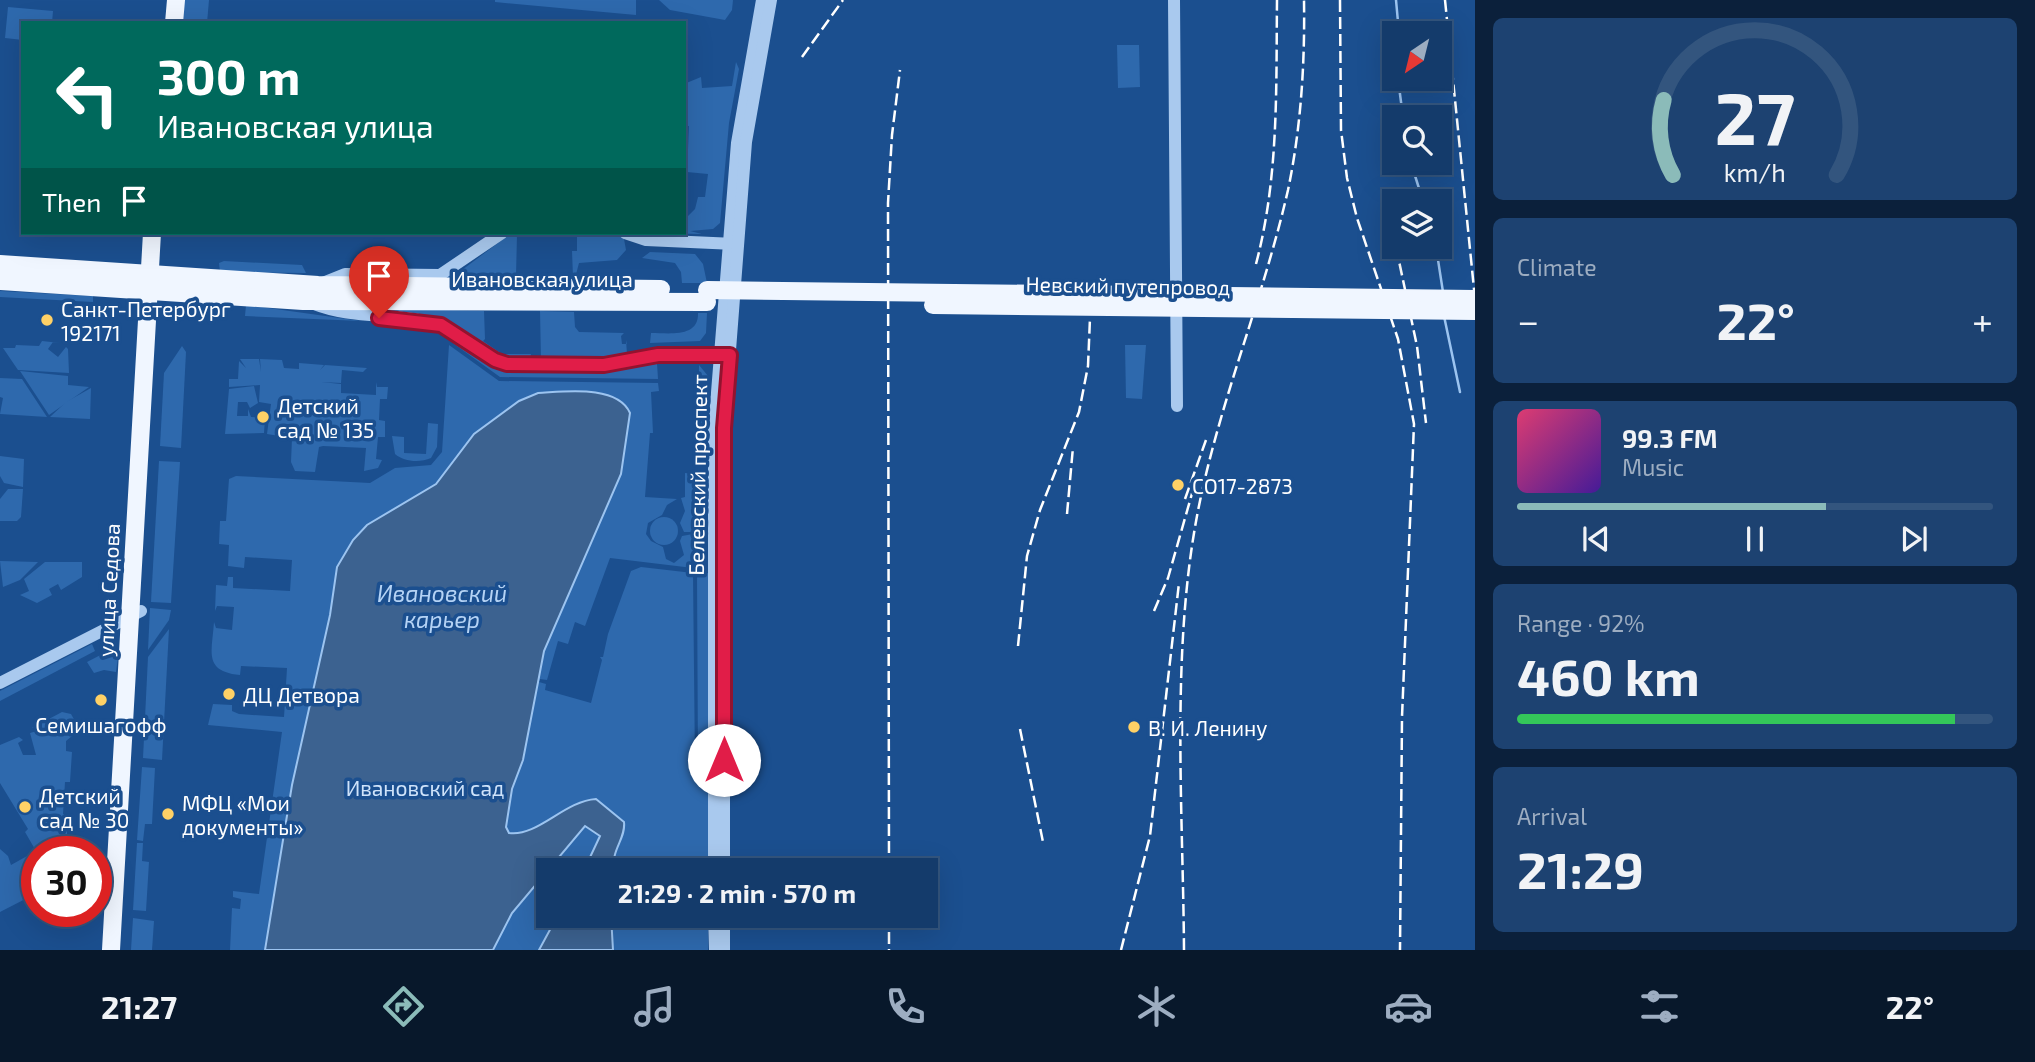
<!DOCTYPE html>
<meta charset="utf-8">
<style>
:root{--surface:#143b6b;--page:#1d4271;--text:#f1f3f6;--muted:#9dadc1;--line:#33557e;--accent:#8bbbb9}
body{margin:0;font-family:"Exo 2",sans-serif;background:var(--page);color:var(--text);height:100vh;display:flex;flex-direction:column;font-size:26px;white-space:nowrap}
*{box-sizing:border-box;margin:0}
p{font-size:23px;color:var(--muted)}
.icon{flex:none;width:38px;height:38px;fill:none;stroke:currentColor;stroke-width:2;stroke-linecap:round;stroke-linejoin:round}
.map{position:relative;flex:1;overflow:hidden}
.details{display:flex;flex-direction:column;gap:18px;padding:18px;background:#0b203b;width:560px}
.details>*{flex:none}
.top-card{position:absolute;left:21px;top:21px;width:665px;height:214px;border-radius:0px;box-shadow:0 7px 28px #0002,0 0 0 2px var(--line);background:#00695c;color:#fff;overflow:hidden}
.needle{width:46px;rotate:215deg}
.controls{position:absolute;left:1382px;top:21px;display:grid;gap:14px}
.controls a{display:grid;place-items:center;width:70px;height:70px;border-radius:0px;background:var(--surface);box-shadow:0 7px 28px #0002,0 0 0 2px var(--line);font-size:35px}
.speed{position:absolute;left:21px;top:836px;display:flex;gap:14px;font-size:35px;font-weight:700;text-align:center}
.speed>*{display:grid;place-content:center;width:91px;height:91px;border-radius:50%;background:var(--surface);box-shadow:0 7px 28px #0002,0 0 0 2px var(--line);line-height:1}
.speed .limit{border:10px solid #d22;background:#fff;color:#111}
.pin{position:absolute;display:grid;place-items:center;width:60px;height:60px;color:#fff;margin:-72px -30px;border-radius:50% 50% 50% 0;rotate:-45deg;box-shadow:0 0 7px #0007}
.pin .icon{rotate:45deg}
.me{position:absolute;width:77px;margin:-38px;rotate:0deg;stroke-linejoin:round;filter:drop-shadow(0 0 5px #0008)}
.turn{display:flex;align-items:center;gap:24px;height:147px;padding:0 21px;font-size:32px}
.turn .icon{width:91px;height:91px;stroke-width:2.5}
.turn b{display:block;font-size:49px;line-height:60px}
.then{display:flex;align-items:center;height:66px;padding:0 21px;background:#0003;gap:14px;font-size:26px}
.big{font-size:52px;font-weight:700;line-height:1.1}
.details .widget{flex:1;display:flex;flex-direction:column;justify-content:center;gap:10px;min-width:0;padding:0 24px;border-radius:10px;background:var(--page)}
.details .dial{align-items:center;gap:0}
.dial svg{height:182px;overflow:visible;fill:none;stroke:var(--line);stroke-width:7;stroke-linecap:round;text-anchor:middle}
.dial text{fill:var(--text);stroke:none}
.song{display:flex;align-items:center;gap:21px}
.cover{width:84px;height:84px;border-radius:10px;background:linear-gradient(135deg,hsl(340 70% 55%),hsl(260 70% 35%))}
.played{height:7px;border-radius:4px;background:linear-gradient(90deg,var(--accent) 65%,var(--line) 65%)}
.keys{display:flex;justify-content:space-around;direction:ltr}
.heat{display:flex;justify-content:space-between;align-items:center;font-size:38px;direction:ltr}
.charge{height:10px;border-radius:5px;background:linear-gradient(90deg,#34c759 92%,var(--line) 0)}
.trip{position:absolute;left:536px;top:858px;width:402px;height:70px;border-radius:0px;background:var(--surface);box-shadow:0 7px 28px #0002,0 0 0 2px var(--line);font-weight:700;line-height:70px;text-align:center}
.tabs{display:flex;height:112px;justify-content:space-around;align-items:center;background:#08182b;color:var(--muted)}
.tabs .icon{width:49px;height:49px}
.tabs .on{color:var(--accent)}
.tabs b{font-size:32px;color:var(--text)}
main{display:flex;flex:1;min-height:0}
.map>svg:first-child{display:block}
.green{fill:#2e69ad}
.water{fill:#3c6290;stroke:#9cc4f0;stroke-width:2}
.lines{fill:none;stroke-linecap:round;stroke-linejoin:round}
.stream{stroke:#9cc4f0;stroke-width:2.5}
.minor{stroke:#a9c9ee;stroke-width:12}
.major{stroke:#f0f6ff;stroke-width:18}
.rail{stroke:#fff;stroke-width:2.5;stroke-dasharray:12 5;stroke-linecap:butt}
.major-bridge{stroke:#f0f6ff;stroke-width:18}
.route-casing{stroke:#92132f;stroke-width:18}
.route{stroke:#e11d48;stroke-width:12}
.poi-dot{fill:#ffd166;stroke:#1b4f8f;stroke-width:2.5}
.labels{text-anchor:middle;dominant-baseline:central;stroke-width:7;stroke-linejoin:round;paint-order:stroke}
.street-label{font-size:21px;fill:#fff;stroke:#1b4f8f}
.poi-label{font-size:21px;fill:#fff;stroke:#1b4f8f;text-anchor:start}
.park-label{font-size:21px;fill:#cfe3fa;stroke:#1b4f8f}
.water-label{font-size:23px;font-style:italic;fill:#b5d3f5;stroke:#1b4f8f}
</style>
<main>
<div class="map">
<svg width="1475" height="950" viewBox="0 0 1475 950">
<rect width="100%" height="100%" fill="#1b4f8f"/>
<g class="green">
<polygon points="184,0 209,0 207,23 183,23"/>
<polygon points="495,0 636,0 636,15 495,2"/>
<polygon points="659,0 733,0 732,10 725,20 670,10"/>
<polygon points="8,7 53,11 52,23 23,23 23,40 5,38"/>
<polygon points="1117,45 1139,45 1140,87 1118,88"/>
<polygon points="736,62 739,69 729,123 720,223 713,229 690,231 702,234 651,233 684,233 684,220 695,209 698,197 705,197 708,174 687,172 689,126 684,126 684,84 701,77 702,88 732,86"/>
<polygon points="510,234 550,234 517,235 516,276 573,277 572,251 577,251 577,236 566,234 617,235 624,239 626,250 617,260 579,263 574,282 439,280 458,273"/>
<polygon points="650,252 695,254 703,264 707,283 682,283 681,272 675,263 642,258"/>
<polygon points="224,261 302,265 306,273 220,272 219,263"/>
<polygon points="0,291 93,296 93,302 0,297"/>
<polygon points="246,305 361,321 245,316"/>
<polygon points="399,309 484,311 485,339 483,341 502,354 531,354 530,359 509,359 398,313"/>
<polygon points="540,311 574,312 575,327 579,332 624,333 621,336 622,344 627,344 626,340 627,354 618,359 541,360"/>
<path d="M698,313h9l-1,20 -6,8 -50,2 1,-10c18,0 48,5 47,-20z"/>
<polygon points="455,339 501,368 601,370 657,363 658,379 500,377 450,341"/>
<polygon points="42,341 60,343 53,342 48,349 58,357 66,347 68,349 69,373 18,370 3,348 15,348 16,345 39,346"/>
<path d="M449,345l50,36 159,2 1,8 -8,1 2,41h-3l-5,64 32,2 -10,6 -5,10 -14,8 -2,11 5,7 12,6 3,12 8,4 10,-8 -4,-14 2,-5 11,-2v34l-83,-10 -25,68 -10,-4 -7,22 -10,-3 -11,39 -7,-1 -1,3 7,2 -1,6 46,13 11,-43 -2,-3h3l5,-23 23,-63 10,-4 52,6 2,192h3l-1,-192h11v297h-160v45h160v35h-478l2,-42 8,1 1,-10 -8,-2v-6l26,3 23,-162 -74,-7 5,-21 19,1v6l7,3 45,3 3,-49 -46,-2 -1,9c-37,-4 -28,-23 -26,-53l2,6 16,2 2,-23 -17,-1 -2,5 1,-26 11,1 1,-9h5v11l57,3 2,-31 -47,-3 -1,11 -16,-2 1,-21 -10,-1 1,-23h6l3,-42 7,-3 134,7 25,-15 36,-3 11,-13z"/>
<polygon points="1125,345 1146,345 1142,399 1126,398"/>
<polygon points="182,346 186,352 181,448 160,446 164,373"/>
<polygon points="240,359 259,359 261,372 260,359 282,360 284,368 299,369 299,363 324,365 320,370 325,365 367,368 363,372 342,370 341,383 321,382 341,384 341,393 376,395 376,382 377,387 388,387 387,399 380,399 379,420 385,421 385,437 378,437 376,459 382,460 378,468 364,471 366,448 323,446 319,447 315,472 295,471 291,462 292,438 267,434 271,404 259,402 260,385 229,387 229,379 238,379 239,361 246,368"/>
<polygon points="699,365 708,376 708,433 698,433"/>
<polygon points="20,371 68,376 68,385 89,387 49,415"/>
<polygon points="0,378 22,379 47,417 0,414 3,398 0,397"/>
<polygon points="254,386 258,403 250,408 247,402 238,402 237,416 248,416 248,409 251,417 265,418 264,433 225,434 229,389"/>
<polygon points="91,388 90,419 50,417 66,402"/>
<path d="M428,423l10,1 -1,23 -6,11c-11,5 -27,4 -36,-4l-3,-18 12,1v16l22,1z"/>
<polygon points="0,456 24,459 23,487 4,483 0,476"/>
<polygon points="159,461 180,462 171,603 151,602"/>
<polygon points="685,473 694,474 693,532 684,532 680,523 685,511 681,498 685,497"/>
<polygon points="8,489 23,489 21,517 17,521 0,521 0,499"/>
<circle cx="664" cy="531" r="14"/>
<polygon points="0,561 38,562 20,580 3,587"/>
<polygon points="45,562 82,562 82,577 61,590 58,584 49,589 52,595 37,603 20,595 29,591 24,579"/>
<polygon points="150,608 171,610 169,620 148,650"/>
<polygon points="169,629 162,760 143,758 148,657"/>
<polygon points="92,644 95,651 0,701 0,691"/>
<polygon points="114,648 118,657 116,672 104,670 94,673 87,662"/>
<polygon points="62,712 71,714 76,723 68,725 77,726 78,731 66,741 66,751 72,752 70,782 65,782 63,814 68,815 66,852 37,852 37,893 0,912 0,849 8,856 11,865 36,851 25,832 28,829 0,783 0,745 19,737 23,740 18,743 23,755 36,755 30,733 47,728 32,728"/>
<polygon points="142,767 155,768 152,824 145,824 143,841 137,840"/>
<polygon points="137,843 143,843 142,861 149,862 146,911 133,910"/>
<polygon points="133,918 154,921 152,950 131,950"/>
</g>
<g class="water">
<path d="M538,393c25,-1 79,-9 92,20l-9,61 -77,177 -21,109 -11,29 -6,38 3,6c29,4 55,-32 87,-34l28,23c2,17 -13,27 -10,48h-30l16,-34 -15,-10 -73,87 -19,37h-228l27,-165 38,-170 7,-48 16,-27 14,-15 69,-41 38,-50 45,-33z"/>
<polygon points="558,915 611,915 613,950 539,950"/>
</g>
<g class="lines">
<g class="stream">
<polyline points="1396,0 1399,33"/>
<polyline points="1398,79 1403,117"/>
<polyline points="1411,163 1423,201"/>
<polyline points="1436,247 1443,292"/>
<polyline points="1444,316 1460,392"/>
</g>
<g class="minor">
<polyline points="1174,0 1177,406"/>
<polyline points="625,233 646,240 735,244"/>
<polyline points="325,282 345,274 440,275 502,233"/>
<path d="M314,304c40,16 82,8 122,20 27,7 44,34 71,40l98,1 53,-10h71"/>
<polyline points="0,683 141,611"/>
<polyline points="714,870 714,430 737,143 762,0"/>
<polyline points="724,870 724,428 746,142 771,0"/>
<polyline points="714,915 715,950"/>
<polyline points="724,915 724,950"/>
</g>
<g class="major">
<polyline points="174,23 176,0"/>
<polyline points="0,264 318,285 661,289"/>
<polyline points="0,281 303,301 707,302"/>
<polyline points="111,950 152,233"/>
</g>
<g class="rail">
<polyline points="1340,0 1341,130 1347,178 1357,218 1398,339 1414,424 1402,717 1400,950"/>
<polyline points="1445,0 1475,299"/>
<polyline points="802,57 843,0"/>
<polyline points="1392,230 1395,241"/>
<polyline points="1396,247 1417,346 1426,423"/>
<path d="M1256,264c23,-87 20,-175 21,-264"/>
<polyline points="1185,499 1206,440"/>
<polyline points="1067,514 1073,447"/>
<polyline points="1154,611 1168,578 1193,490"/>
<polyline points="1018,646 1027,556 1040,510 1079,412 1088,366 1090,318"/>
<polyline points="1020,729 1043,842"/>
<polyline points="889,870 888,203 892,135 900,70"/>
<polyline points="889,915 889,950"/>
<polyline points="1121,950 1150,836 1179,583"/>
<path d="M1184,950c-1,-140 -13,-296 13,-434 21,-111 66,-216 91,-326 13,-62 17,-127 16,-190"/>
</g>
<g class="major-bridge">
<polyline points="707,290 1475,299"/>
<polyline points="933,305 1475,311"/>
</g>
</g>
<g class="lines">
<defs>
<polyline id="route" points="379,318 441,325 495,360 507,364 604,365 658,355 730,355 724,428 724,760"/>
</defs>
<use href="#route" class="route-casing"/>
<use href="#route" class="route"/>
</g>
<g class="poi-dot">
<circle cx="47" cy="320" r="7"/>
<circle cx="263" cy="417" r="7"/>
<circle cx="1178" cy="485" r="7"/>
<circle cx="229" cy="694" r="7"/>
<circle cx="101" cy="700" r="7"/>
<circle cx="1134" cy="727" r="7"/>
<circle cx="25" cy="807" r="7"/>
<circle cx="168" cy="814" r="7"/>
</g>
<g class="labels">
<g class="street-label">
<text x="542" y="278">Ивановская улица</text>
<text transform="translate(1128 285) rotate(1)">Невский путепровод</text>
<text transform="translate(697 475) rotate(-89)">Белевский проспект</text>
<text transform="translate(108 590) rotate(-87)">улица Седова</text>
</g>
<g class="poi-label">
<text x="61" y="308">Санкт-Петербург<tspan x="61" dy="24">192171</tspan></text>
<text x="277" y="405">Детский<tspan x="277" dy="24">сад № 135</tspan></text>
<text x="1192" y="485">СО17-2873</text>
<text x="243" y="694">ДЦ Детвора</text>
<text x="101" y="724" text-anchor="middle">Семишагофф</text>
<text x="1148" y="727">В. И. Ленину</text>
<text x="39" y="795">Детский<tspan x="39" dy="24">сад № 30</tspan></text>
<text x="182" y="802">МФЦ «Мои<tspan x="182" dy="24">документы»</tspan></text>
</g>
<g class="park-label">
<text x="425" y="787">Ивановский сад</text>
</g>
<g class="water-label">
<text x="442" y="593">Ивановский<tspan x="442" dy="26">карьер</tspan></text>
</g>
</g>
</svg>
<div class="controls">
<a><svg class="needle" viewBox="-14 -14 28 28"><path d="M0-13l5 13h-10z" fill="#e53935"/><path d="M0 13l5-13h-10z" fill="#9dadc1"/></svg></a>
<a><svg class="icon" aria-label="search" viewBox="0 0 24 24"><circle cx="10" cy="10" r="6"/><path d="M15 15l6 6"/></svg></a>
<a><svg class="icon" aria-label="layers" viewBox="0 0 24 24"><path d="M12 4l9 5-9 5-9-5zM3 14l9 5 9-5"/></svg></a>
</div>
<div class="speed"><div class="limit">30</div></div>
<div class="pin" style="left:379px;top:318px;background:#d93025"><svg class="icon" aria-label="arrive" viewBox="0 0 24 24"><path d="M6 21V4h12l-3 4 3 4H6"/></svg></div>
<svg class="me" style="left:724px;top:760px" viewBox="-20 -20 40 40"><circle r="19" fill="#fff"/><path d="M0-13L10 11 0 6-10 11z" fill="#e11d48"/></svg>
<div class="trip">21:29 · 2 min · 570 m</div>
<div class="top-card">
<div class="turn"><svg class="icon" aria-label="left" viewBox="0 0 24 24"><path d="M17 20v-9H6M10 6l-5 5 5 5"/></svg><div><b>300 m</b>Ивановская улица</div></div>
<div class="then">Then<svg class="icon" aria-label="arrive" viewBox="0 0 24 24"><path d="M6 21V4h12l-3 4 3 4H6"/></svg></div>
</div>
</div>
<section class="details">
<div class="widget dial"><svg viewBox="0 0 100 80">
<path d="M14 69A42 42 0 1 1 86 69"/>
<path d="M14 69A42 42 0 0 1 10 36" stroke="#8bbbb9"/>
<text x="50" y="56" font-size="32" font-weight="700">27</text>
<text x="50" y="72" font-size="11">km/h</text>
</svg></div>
<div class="widget"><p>Climate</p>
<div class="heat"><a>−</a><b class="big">22°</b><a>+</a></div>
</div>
<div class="widget">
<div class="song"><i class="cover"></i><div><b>99.3 FM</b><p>Music</p></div></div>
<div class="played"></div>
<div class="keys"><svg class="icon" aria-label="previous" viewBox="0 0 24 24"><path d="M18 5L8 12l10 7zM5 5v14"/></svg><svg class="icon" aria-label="pause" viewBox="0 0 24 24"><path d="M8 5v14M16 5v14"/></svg><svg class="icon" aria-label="next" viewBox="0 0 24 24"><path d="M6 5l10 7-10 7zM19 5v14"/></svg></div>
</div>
<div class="widget"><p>Range · 92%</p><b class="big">460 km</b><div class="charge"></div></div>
<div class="widget"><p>Arrival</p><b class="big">21:29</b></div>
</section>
</main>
<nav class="tabs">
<b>21:27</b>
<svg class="icon on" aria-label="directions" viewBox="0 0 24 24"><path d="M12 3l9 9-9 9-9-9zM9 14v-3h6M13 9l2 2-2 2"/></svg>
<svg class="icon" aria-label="music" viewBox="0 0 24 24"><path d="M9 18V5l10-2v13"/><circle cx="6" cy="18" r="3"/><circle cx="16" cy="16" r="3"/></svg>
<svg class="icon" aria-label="phone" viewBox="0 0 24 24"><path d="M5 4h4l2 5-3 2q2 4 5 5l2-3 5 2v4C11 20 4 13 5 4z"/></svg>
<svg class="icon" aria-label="climate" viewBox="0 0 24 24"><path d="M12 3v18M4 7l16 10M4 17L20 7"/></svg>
<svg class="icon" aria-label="car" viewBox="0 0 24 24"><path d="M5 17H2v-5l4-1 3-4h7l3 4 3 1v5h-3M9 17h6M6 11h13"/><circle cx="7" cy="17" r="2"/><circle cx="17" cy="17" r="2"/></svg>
<svg class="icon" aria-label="filters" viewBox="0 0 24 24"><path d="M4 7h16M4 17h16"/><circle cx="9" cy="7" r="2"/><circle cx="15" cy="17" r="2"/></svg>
<b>22°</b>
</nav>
